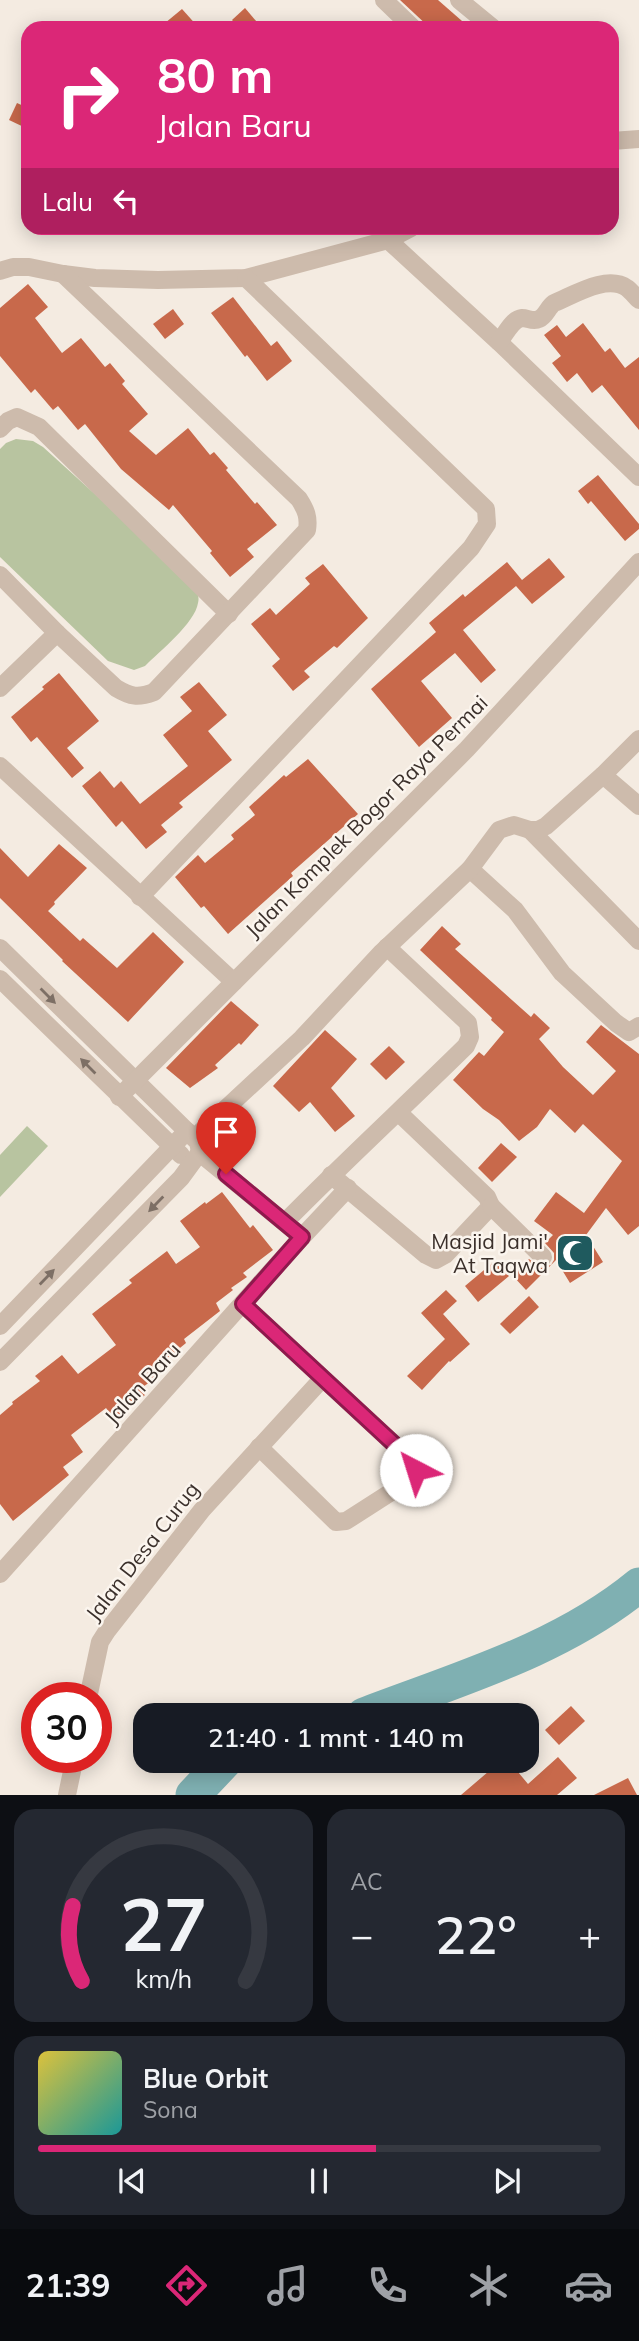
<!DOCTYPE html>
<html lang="id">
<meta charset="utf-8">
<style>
:root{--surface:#171b24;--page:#242831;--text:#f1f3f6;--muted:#9ea1a6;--line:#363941;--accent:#db2777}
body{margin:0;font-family:Mulish,sans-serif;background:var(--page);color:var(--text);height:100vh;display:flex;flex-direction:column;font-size:26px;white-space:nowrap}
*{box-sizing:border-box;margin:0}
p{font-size:23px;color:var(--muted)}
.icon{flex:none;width:38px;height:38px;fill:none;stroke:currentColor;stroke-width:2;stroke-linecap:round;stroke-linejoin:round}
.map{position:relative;height:1795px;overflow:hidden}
.panel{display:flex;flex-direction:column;gap:14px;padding:14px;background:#0d0f14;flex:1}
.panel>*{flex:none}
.guide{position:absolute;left:21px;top:21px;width:598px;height:214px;border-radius:21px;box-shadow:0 4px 18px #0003;background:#db2777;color:#fff;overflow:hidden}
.speed{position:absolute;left:21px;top:1682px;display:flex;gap:14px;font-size:35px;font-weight:700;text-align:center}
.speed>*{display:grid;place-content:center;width:91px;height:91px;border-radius:50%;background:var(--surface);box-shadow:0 4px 18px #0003;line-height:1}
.speed .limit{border:10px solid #d22;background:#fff;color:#111}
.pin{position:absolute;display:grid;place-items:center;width:60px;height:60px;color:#fff;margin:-72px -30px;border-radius:50% 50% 50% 0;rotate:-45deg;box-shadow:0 0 7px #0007}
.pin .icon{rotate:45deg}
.me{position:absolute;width:77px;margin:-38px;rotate:320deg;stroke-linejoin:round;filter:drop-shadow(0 0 5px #0008)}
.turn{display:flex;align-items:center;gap:24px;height:147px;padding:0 21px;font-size:32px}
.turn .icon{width:91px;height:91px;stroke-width:2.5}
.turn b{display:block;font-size:49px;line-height:60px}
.then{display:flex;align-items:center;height:66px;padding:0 21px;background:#0003;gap:14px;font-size:26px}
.big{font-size:52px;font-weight:600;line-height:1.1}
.panel .tile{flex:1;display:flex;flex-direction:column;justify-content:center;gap:10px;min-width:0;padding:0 24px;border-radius:21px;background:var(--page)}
.panel .dial{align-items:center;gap:0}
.dial svg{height:182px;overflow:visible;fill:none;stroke:var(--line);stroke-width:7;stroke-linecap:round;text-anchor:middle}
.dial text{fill:var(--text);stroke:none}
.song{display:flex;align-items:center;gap:21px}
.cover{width:84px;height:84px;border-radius:10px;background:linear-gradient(135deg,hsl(50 70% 55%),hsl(180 70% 35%))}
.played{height:7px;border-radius:4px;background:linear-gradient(90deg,var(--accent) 60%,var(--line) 60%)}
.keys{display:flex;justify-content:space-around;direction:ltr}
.heat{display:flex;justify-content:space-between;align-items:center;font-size:38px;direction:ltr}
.panel .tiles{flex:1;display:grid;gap:14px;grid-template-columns:1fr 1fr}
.tile:last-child{grid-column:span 2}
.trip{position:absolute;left:133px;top:1703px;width:406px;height:70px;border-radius:21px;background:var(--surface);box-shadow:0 4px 18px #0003;font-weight:600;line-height:70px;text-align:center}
.tabs{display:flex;height:112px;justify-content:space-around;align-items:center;background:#090b0e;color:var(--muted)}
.tabs .icon{width:49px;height:49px}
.tabs .active{color:var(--accent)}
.tabs b{font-size:32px;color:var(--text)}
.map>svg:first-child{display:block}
.green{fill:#b8c4a0}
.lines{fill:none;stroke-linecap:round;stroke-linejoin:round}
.river{stroke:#7fb0b2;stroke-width:35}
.building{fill:#c8694b}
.minor{stroke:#cdbbac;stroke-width:18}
.oneway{fill:#7d6f65}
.route-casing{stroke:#8e194d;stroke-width:18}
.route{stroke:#db2777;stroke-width:12}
.labels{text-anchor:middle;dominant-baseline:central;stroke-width:5;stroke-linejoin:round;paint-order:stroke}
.street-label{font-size:21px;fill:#3b302b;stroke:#fbf5ee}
.poi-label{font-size:21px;fill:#3b302b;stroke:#fbf5ee;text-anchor:end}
</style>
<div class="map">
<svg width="639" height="1795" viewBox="0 0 639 1795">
<rect width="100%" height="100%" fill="#f4ebe1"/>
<g class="green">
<path d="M16,439l17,2 10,6 150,136c3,6 7,13 5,20 -3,20 -39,49 -53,63l-11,4 -26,-9 -108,-104v-108l6,-6z"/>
<polygon points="27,1126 48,1146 0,1197 0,1155"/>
</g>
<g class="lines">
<g class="river">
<path d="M364,1715c94,-36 196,-65 275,-130"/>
<polyline points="193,1795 226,1760"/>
</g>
</g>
<g class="building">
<polygon points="400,0 438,0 470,28 430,28"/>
<polygon points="245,8 262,28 239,28 232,20"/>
<polygon points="182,9 199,28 159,28"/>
<polygon points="17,103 28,108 28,129 9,120"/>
<polygon points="28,284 48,307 35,318 62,353 81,338 105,367 110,363 125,381 122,384 148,414 129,431 156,455 188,428 210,455 214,452 228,468 226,470 255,504 257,502 277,525 247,549 254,557 230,577 210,553 212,551 173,505 169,510 121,469 85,424 78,430 58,406 53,410 35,389 31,393 0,356 0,308"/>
<polygon points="233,297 271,346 277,341 292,361 267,381 247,355 245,357 211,313"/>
<polygon points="173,309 184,324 165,339 153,324"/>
<polygon points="583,323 605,352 610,348 625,368 639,357 639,430 602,385 592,393 577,373 567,382 552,363 561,356 544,335 557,325 566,337"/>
<polygon points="598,475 639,524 639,529 625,541 591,501 588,504 578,491"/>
<polygon points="549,558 565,577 532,604 516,586 463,630 496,670 481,683 455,653 421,681 452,718 419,747 371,689 436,632 429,623 463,594 465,597 507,562 522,580"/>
<polygon points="323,564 368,618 337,648 334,646 304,671 310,677 293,691 272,666 280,659 251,624 270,608 276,615 310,584 305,578"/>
<polygon points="59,673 99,721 67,748 84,768 72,778 37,737 31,742 11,717 44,689 42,687"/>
<polygon points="199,682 227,715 208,731 232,760 179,803 183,807 161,825 167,832 146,849 122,821 116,827 82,786 100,771 114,788 121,781 140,804 188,766 163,735 192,711 180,697"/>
<polygon points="308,759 358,814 291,873 293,876 228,934 204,906 201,908 175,877 198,855 205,863 234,839 231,835 255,815 249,807 284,775 286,777"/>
<polygon points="59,844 87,868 54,902 55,904 48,911 80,941 83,938 117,968 153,932 184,962 128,1022 62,961 63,960 0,898 0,848 28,877"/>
<polygon points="442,926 461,944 455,949 531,1017 534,1013 550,1028 539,1039 563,1067 593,1095 616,1071 586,1042 601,1025 639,1054 639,1226 628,1235 606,1208 586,1235 603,1262 570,1283 556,1260 526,1290 513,1276 529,1259 541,1268 551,1265 554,1260 554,1253 545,1243 553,1235 534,1221 556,1192 584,1213 622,1161 583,1124 575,1133 550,1109 537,1127 519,1141 499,1120 483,1109 453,1080 479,1052 484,1056 504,1032 491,1020 492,1018 420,950"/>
<polygon points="231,1001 259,1025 241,1045 239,1043 215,1065 218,1068 190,1088 166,1068"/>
<polygon points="325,1030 357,1059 331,1088 355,1116 335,1132 310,1102 299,1112 273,1086"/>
<polygon points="389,1046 405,1062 386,1080 370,1064"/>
<polygon points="501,1143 517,1157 492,1182 478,1168"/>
<polygon points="222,1192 250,1228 253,1225 273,1250 243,1273 247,1277 231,1288 233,1290 216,1303 220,1311 184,1339 186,1343 152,1371 157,1377 140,1389 145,1395 127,1410 129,1412 117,1422 106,1408 71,1435 83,1452 63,1467 69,1475 13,1521 0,1504 0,1415 13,1404 12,1402 40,1381 35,1376 62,1355 78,1374 116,1345 92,1314 132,1283 129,1280 167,1251 176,1264 200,1247 180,1221 205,1202 206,1204"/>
<polygon points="496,1260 509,1276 478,1302 465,1286"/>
<polygon points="446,1290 457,1301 443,1314 470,1344 450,1362 449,1361 422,1390 407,1376 445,1339 421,1313"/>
<polygon points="529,1296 539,1307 510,1334 500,1324"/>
<polygon points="571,1706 585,1721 559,1745 545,1730"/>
<polygon points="558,1757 577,1778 557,1795 461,1795 502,1760 508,1760 528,1784"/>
<polygon points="628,1778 637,1795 594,1795"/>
</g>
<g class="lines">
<g class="minor">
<polyline points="384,0 413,28"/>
<polyline points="459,0 493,28"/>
<polyline points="612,141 639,139"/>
<polyline points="388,240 499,342 639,477"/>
<polyline points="0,271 13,267 29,267 63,274 95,278 158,280 246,278 388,240 411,228"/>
<path d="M499,342c6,-7 13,-23 23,-24 6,0 11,4 17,1 7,-3 9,-12 15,-16 20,-8 53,-29 73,-15 4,3 8,8 12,12"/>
<polyline points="0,429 8,421 17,417 39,427 229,614"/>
<polyline points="0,575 57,633"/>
<path d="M0,688l57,-55 59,55c15,9 22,10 38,4l153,-162c2,-13 -1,-20 -8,-31l-236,-225"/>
<polyline points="0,766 234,982"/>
<polyline points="603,775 639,806"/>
<polyline points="530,830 639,941"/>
<polyline points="470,869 515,910 562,973 616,1023 629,1032 639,1026"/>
<polyline points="140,897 471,548 487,524 486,509 246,278"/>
<polyline points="0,948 198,1142 200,1152 206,1158 302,1237 0,1574"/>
<polyline points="0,979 181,1155"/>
<polyline points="119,1097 467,749 639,562"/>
<polyline points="194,1138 302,1038 382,952 470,869 499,830 514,825 530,830 538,830 546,826 603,775 639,739"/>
<polyline points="331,1175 426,1255 436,1260 445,1255 491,1206 487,1197 399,1113"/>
<polyline points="491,1206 543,1257"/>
<path d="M285,1222c59,-60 121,-117 181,-176l4,-9 -2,-14 -81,-76"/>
<polyline points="302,1237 348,1188"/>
<polyline points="243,1304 408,1457 415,1464 416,1470 410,1480 346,1521 336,1522 259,1447"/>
<polyline points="0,1326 187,1131"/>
<polyline points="0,1362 181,1178 200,1152"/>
<polyline points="88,1698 100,1642 107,1631 202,1510 322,1379"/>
<polyline points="67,1795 75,1757"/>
</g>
</g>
<defs><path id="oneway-solid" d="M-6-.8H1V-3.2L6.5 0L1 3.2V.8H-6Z" transform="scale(1.75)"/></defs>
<g class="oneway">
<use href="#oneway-solid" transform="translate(48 996) rotate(45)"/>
<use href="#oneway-solid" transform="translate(88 1066) rotate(-135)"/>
<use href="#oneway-solid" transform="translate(156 1204) rotate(134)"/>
<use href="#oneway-solid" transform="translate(47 1277) rotate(-46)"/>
</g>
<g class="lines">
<defs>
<polyline id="route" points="226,1174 302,1237 243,1304 408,1457 415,1464 416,1470"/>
</defs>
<use href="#route" class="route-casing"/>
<use href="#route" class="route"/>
</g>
<defs>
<symbol id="mosque-square" viewBox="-11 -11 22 22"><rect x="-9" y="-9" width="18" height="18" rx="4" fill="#1f5a5e" stroke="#fbf5ee"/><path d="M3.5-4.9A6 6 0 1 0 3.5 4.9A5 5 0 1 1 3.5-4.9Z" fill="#fff"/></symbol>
</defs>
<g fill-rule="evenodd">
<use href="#mosque-square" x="553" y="1231" width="44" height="44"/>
</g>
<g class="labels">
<g class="street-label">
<text transform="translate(366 816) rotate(-45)">Jalan Komplek Bogor Raya Permai</text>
<text transform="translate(142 1383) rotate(-48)">Jalan Baru</text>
<text transform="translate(142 1551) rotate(-52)">Jalan Desa Curug</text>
</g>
<g class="poi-label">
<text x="548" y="1241">Masjid Jami'<tspan x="548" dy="24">At Taqwa</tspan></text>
</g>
</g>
</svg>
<div class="speed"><div class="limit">30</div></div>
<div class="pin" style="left:226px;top:1174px;background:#d93025"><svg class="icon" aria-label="arrive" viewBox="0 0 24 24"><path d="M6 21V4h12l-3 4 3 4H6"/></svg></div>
<svg class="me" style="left:416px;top:1470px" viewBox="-20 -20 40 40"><circle r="19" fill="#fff"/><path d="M0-13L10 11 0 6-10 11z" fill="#db2777"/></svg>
<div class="trip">21:40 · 1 mnt · 140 m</div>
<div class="guide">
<div class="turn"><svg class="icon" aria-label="right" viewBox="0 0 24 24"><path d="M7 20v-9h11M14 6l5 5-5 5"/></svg><div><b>80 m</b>Jalan Baru</div></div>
<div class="then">Lalu<svg class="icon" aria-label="left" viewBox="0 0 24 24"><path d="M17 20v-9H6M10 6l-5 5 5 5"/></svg></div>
</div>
</div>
<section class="panel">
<div class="tiles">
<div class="tile dial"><svg viewBox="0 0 100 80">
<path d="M14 69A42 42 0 1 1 86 69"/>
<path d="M14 69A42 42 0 0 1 10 36" stroke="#db2777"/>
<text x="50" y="56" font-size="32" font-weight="700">27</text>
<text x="50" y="72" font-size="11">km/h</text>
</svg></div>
<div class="tile"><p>AC</p>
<div class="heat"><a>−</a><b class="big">22°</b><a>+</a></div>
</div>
<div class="tile">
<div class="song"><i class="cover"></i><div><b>Blue Orbit</b><p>Sona</p></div></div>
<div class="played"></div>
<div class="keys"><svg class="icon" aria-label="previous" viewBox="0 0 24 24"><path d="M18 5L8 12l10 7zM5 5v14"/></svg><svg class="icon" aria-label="pause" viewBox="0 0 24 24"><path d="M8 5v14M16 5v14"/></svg><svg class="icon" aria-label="next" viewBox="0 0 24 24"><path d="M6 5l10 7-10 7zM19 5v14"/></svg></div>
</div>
</div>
</section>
<nav class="tabs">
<b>21:39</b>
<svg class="icon active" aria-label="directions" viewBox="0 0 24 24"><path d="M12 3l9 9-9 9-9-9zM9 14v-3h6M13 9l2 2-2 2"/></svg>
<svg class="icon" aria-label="music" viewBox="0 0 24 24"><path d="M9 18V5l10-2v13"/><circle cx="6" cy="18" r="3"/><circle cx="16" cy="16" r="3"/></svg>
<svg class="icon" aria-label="phone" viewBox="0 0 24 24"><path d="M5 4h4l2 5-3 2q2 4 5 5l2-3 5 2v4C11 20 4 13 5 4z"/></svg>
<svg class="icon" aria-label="climate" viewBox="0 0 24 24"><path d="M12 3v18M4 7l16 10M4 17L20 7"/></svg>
<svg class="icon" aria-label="car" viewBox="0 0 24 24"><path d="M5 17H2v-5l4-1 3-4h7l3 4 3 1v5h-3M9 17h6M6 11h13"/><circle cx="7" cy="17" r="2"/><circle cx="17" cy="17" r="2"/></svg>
</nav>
